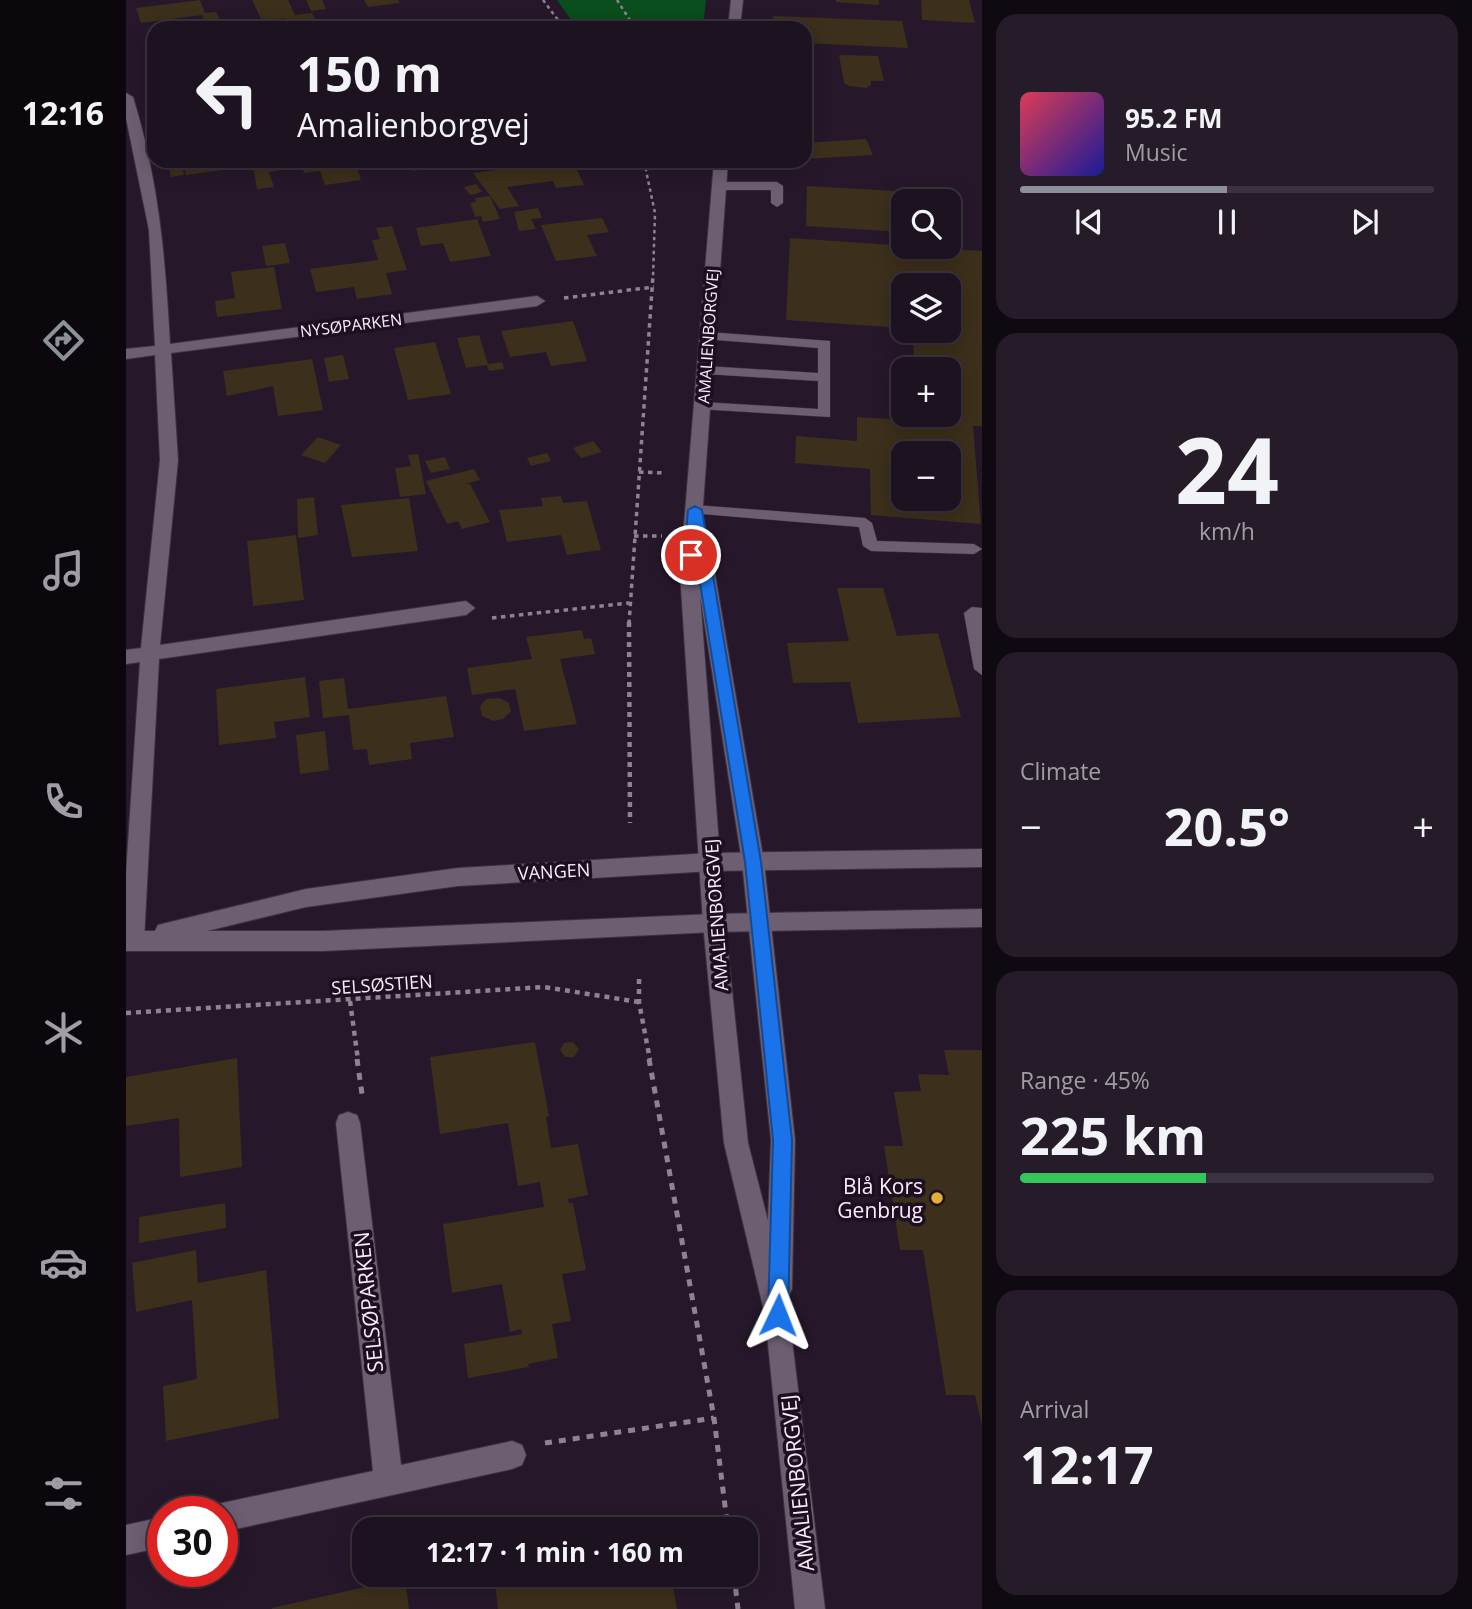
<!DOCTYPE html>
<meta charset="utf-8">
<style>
:root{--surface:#1c1220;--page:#251b29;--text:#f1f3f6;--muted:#a09ea5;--line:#3a323e;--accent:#8c9099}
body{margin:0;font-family:"Open Sans",sans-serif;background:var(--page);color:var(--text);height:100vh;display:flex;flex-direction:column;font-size:26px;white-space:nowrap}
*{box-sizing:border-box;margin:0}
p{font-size:23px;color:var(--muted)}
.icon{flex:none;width:38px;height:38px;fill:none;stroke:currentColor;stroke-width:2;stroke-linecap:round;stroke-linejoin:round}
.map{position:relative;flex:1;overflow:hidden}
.drawer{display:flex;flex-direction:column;gap:14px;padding:14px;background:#0f0a12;width:490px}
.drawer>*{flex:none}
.hud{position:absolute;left:21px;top:21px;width:665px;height:147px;border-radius:21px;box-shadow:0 4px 18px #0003,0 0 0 2px var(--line);background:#1c1220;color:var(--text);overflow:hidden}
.buttons{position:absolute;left:765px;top:189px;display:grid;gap:14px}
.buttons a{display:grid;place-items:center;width:70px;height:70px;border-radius:14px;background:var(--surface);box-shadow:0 4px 18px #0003,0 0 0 2px var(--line);font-size:35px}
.speed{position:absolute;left:21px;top:1496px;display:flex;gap:14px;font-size:35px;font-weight:700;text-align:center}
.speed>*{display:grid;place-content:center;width:91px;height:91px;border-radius:50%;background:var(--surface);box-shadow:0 4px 18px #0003,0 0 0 2px var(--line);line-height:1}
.speed .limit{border:10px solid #d22;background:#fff;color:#111}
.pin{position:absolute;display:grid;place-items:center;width:60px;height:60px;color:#fff;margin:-30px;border:4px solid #fff;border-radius:50%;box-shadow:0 2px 7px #0007}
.me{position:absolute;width:77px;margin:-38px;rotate:2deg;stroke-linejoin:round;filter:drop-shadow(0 0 5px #0008)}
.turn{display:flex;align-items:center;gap:24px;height:147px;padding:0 35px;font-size:32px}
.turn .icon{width:91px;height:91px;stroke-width:2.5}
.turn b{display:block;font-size:49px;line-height:60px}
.big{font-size:52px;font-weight:700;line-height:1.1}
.drawer .widget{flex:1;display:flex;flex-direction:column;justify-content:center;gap:10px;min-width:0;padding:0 24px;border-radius:21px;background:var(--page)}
.drawer .dial{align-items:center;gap:0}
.dial b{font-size:91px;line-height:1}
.song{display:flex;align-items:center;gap:21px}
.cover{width:84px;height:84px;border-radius:10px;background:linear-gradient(135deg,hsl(350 70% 55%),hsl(240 70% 35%))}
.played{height:7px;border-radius:4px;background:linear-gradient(90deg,var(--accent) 50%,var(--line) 50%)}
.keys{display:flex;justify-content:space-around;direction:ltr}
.heat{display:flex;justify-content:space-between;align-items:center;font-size:38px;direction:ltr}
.charge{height:10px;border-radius:5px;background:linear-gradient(90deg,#34c759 45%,var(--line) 0)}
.trip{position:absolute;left:226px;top:1517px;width:406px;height:70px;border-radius:21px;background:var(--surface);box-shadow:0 4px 18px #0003,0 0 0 2px var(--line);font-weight:700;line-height:70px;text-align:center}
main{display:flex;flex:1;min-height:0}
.tabs{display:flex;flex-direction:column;width:126px;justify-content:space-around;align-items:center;background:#0b070d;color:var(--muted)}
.tabs .icon{width:49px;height:49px}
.tabs .on{color:var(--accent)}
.tabs b{font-size:32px;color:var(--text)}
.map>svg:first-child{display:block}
.green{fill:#094e1c}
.building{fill:#3c2f1b;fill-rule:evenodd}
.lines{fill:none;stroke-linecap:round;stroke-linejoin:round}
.service-casing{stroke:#3e3340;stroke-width:1}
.minor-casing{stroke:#3e3340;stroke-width:2}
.tertiary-casing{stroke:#3e3340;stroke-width:2}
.path-far3{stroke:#8f8392;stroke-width:2.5;stroke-dasharray:3.5 3.5;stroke-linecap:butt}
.path-far2{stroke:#8f8392;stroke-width:3.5;stroke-dasharray:4.5 4.5;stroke-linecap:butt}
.path-far1{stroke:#8f8392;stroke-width:4.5;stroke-dasharray:5 5;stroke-linecap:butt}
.path{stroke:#8f8392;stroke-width:5;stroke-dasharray:7 7;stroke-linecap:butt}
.service{fill:#6e5e72;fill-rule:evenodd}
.minor{fill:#6e5e72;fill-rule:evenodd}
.tertiary{fill:#6e5e72;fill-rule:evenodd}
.route{fill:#1a73e8;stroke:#114b97;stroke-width:2}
.poi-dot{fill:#e4ad35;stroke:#1d0f20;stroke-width:2.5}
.labels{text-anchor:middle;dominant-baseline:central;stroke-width:7;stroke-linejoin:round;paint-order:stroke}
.far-street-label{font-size:16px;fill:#f8eefa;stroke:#1d0f20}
.street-label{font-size:18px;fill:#f8eefa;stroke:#1d0f20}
.near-poi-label{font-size:21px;fill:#f8eefa;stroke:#1d0f20;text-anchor:end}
.near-street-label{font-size:21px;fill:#f8eefa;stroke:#1d0f20}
</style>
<main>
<nav class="tabs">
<b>12:16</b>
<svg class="icon on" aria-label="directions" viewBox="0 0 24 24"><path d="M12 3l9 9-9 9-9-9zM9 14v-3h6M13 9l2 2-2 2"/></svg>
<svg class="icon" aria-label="music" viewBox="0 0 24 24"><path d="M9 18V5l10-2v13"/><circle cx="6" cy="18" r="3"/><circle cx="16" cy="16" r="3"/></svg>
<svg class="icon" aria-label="phone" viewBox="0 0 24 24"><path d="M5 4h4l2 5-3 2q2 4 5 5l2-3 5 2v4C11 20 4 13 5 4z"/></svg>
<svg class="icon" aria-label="climate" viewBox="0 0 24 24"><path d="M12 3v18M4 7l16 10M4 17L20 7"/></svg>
<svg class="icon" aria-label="car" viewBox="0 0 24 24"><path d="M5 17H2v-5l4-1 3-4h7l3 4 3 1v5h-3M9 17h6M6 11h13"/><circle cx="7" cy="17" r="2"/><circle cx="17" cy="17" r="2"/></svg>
<svg class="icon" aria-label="filters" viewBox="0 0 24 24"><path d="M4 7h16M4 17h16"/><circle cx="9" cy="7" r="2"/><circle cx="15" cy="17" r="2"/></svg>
</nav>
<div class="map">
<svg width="856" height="1609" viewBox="0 0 856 1609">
<rect width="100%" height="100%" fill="#26182a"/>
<polygon class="green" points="431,0 580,0 577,28 451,28"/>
<g class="building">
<polygon points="74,0 79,13 90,12 95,23 80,25 76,15 15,23 10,8"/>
<polygon points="126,0 162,0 169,15 186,13 193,27 164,28 159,18 136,21"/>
<polygon points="180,0 196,0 200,9 185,11"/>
<polygon points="238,0 272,0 274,3 242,7"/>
<polygon points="710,0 753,0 753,5 710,2"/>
<polygon points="795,0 843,0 849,23 796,20"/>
<polygon points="647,16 776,21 782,48 679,43 679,28 648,28"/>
<polygon points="713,55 752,56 758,81 745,81 745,85 740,88 723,86 718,83"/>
<polygon points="740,139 747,155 679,159 679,143"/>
<polygon points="57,161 159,161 162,169 143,172 148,187 131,189 127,166 60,175"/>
<polygon points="174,161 229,161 235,180 199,185 194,171 178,173"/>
<polygon points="282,161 321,161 323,166 286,171"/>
<polygon points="411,161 447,161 458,185 430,188 427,181 381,187 393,206 374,209 347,173 370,170 368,167"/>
<polygon points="56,167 58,175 45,177 43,168"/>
<polygon points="350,184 356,192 344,195 338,187"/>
<polygon points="681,186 787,192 788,201 777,201 777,232 680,226"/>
<polygon points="364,196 374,219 357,222 355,216 349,217 344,203 350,202 349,198"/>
<polygon points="412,208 416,218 405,219 410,229 393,231 388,212"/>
<polygon points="476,218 483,232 461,235 471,256 430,261 415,225"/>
<polygon points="351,219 365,256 324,262 317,243 295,246 290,228"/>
<polygon points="266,226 281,270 260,273 266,294 231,299 228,287 190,292 184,269 252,260 246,240 254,239 250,228"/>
<path d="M664,238l192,13v175h-9l8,98 -110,-9 -1,-46 -75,-6 1,-27 61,5v-24l60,4v-6h31v-46h-34l-1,-38h35v-46h-45v43l-117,-8zM777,453h45v46h-45z"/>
<polygon points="159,243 164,263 140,266 136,246"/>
<polygon points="148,267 156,309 91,317 89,301 109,298 105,272"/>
<polygon points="447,321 461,361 425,366 420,352 384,357 375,331"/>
<polygon points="353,335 362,364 376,362 378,369 363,371 361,365 340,368 331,338"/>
<polygon points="309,342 325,394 282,400 268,348"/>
<polygon points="217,355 223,379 203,382 198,358"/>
<polygon points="186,359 197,410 152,416 147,386 101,396 97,371"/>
<polygon points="192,437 215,445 199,463 175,455"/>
<polygon points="467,441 476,452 455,458 447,448"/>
<polygon points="421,453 425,461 405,466 401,458"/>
<polygon points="292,454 300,494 274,497 269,468 285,466 282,455"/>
<polygon points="319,457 324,469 305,473 299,461"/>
<polygon points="348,469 354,480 338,484 344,484 364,522 336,529 332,521 321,524 300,481"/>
<polygon points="435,496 437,503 461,501 475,550 441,555 435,535 381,542 373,510 417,506 415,498"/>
<polygon points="188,497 192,535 172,538 171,499"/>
<polygon points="283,498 292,551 226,557 215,505"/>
<polygon points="170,535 178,600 127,606 121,541"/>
<polygon points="711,588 757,588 771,636 812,633 835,717 732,723 724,682 667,683 661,643 723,641"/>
<polygon points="456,630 458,639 465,638 469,654 434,659 451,724 398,731 389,689 346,695 341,668 406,659 400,637"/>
<polygon points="179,677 184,717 148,722 150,738 93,745 90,689"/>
<polygon points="218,678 222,709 320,696 328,737 284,743 286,759 243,765 241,749 227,750 223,715 197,718 193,681"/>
<polygon points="373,698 382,702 385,711 377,719 367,721 356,716 354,706 360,699"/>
<polygon points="199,731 203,770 174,774 170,735"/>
<polygon points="409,1042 423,1116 420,1117 425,1148 452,1144 462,1195 442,1199 443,1203 447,1203 460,1270 436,1274 445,1321 426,1324 432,1358 402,1364 403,1367 342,1378 338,1344 396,1334 395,1329 384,1332 376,1284 326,1293 317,1224 418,1207 414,1182 392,1186 382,1123 314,1134 304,1057"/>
<polygon points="447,1042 453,1049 448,1057 439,1057 434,1050 438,1043"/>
<polygon points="818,1050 856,1050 856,1426 849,1395 820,1395 797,1250 774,1250 758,1146 777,1146 768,1092 795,1091 792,1074 823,1075"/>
<polygon points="111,1058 116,1167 54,1177 53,1118 0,1126 0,1077"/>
<polygon points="99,1203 100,1228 13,1243 13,1217"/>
<polygon points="70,1250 72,1283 140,1270 153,1418 40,1441 37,1386 71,1379 66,1300 10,1312 6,1263"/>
<polygon points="368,1575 545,1575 551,1609 372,1609"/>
<polygon points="279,1578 283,1609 146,1609 146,1608"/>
</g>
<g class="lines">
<defs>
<g id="service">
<polygon points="651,182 657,186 657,203 651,207 645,203 645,190 593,190 587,186 593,182"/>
<polygon points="582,332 704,341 704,417 572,409 570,406 577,402 692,409 692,381 580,374 573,370 580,366 692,373 692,348 577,339 577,333"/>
<polygon points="569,505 739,518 746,523 751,541 848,544 856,549 848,554 745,551 737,546 733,527 564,513 562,510"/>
<polygon points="846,607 856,608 856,675 848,669 838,613"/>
</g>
<g id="minor">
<polygon points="605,0 617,0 614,28 602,28"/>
<path d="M0,93l7,4c26,85 32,158 37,247l367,-48 8,5 -8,5 -366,47 7,107 -18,185 306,-44 9,7 -9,7 -307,44 -15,281 -3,7 -8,3 -7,-3v-73l14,-212 -14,2v-14l15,-2 19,-188 -5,-105 -29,4v-10l29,-3 -6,-116 -23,-112z"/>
<path d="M588,161h14l-27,372 8,6 55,323 31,278 -3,149 -5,10 38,310h-30l-30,-294 -41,-172 -21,-220 -23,-350zM574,595l42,267 29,278 -3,81 -20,-78 -23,-220z"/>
<polygon points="222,1112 231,1115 234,1123 275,1465 386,1441 396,1445 400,1455 396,1465 386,1469 96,1532 96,1512 84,1512 86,1508 96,1503 247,1471 210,1123 213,1115"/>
<polygon points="37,1517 37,1547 0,1555 0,1525"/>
</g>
<polygon id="tertiary" points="856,849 856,867 586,871 332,886 180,907 81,931 197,931 588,914 856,909 856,927 588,932 197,951 0,951 0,931 29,931 32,925 40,923 180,889 332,868 586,853"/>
</defs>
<use href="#service" class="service-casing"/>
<use href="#minor" class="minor-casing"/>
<use href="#tertiary" class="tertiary-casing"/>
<g class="path-far3">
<polyline points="417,0 438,28"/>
<polyline points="491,0 509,28"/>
<polyline points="518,161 529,213 527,277"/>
<polyline points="520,166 566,168"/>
</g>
<g class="path-far2">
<polyline points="438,298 528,287"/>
<polyline points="513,472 540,473"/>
<polyline points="508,536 536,536"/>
<polyline points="366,618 503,603"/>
<polyline points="503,624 527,275"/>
</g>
<g class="path-far1">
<polyline points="503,622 504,823"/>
<polyline points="513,979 513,1002 524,1060"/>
<polyline points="224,1001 232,1060"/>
<polyline points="0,1013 418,987 513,1002"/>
</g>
<g class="path">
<polyline points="231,1059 236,1094"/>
<polyline points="523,1059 588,1418 602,1530"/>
<polyline points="419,1443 588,1418"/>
<polyline points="608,1575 612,1609"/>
</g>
<use href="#service" class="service"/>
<use href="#minor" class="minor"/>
<use href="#tertiary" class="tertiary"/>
</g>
<polygon class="route" points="569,506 576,510 635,862 666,1140 662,1315 659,1322 652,1325 645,1322 642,1315 647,1140 619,862 570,558 565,559 558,555 562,510"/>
<circle class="poi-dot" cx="811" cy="1198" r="7"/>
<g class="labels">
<g class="far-street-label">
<text transform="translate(225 325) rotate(-7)">NYSØPARKEN</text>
<text transform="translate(582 336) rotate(-86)">AMALIENBORGVEJ</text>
</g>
<g class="street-label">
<text transform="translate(428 871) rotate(-3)">VANGEN</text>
<text transform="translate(590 915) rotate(-94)">AMALIENBORGVEJ</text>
<text transform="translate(256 984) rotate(-4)">SELSØSTIEN</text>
</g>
<g class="near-poi-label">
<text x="797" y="1186">Blå Kors<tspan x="797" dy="24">Genbrug</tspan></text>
</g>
<g class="near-street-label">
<text transform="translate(242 1302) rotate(-96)">SELSØPARKEN</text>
<text transform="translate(671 1483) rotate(-96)">AMALIENBORGVEJ</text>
</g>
</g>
</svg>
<div class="buttons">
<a><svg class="icon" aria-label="search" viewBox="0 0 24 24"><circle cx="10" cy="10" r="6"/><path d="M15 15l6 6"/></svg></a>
<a><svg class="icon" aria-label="layers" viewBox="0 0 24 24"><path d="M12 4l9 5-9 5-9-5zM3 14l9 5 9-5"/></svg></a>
<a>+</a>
<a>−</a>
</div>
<div class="speed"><div class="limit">30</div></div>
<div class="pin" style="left:565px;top:555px;background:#d93025"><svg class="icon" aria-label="arrive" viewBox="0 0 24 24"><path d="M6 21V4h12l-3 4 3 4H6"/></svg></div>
<svg class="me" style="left:652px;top:1315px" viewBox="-20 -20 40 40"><path d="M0-17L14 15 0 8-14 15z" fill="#1a73e8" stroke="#fff" stroke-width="4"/></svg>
<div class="trip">12:17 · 1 min · 160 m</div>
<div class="hud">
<div class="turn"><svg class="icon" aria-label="left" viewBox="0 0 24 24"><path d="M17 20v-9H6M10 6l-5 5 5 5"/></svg><div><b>150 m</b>Amalienborgvej</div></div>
</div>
</div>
<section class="drawer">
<div class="widget">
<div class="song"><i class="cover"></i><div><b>95.2 FM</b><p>Music</p></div></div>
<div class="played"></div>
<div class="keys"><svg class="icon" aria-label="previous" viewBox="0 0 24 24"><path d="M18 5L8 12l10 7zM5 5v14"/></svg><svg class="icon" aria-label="pause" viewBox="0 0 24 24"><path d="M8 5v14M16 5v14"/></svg><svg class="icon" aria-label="next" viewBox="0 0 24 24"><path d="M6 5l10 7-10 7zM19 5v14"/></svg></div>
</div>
<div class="widget dial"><b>24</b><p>km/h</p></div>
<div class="widget"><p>Climate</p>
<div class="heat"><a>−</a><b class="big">20.5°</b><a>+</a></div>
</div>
<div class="widget"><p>Range · 45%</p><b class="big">225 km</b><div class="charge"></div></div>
<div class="widget"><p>Arrival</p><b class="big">12:17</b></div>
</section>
</main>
